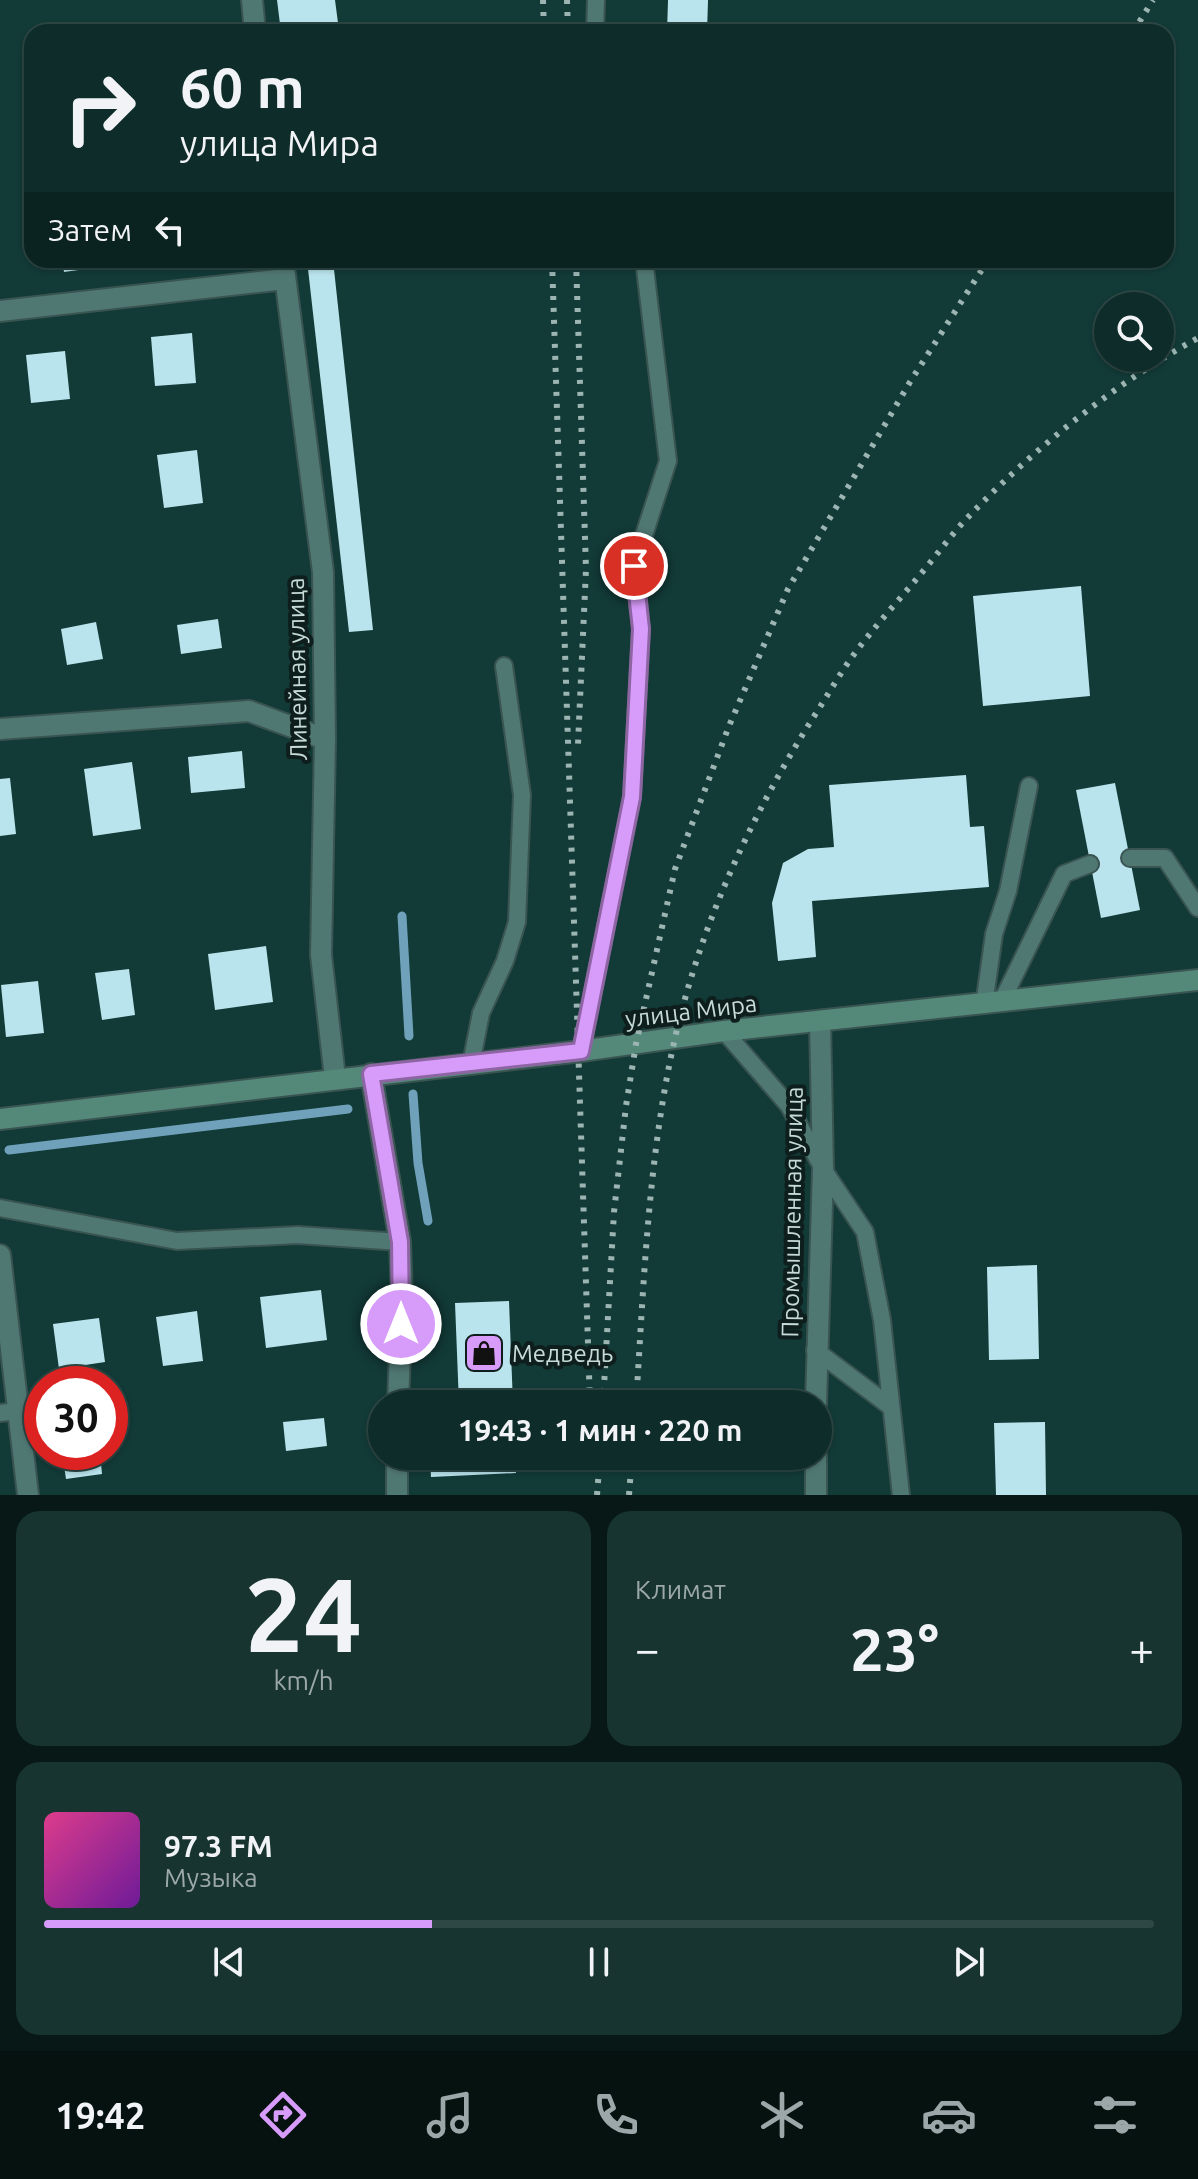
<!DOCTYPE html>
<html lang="ru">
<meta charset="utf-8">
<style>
:root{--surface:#0e2c29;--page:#173431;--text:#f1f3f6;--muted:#9ba7a8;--line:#2e4846;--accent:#d79bf9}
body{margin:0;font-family:Ubuntu,sans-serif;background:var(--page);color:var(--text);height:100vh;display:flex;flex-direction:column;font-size:30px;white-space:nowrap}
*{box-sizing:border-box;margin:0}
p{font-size:26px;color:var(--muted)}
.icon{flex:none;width:44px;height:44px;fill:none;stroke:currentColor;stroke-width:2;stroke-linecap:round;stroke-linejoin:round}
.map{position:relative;height:1495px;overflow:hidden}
.panel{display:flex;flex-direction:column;gap:16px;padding:16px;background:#081817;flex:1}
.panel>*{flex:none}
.hud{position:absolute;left:24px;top:24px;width:1150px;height:244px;border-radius:24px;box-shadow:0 2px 6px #0004,0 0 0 2px var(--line);background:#0e2c29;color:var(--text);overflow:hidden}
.tools{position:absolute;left:1094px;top:292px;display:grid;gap:16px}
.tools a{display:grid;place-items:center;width:80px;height:80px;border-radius:50%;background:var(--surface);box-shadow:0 2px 6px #0004,0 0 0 2px var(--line);font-size:40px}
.speed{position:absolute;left:24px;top:1366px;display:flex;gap:16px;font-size:40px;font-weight:700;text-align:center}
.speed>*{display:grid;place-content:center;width:104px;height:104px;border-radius:50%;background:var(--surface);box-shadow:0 2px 6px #0004,0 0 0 2px var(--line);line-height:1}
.speed .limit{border:12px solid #d22;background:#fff;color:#111}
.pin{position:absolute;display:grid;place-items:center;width:68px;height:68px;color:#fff;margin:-34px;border:4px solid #fff;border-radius:50%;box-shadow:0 2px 8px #0007}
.me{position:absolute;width:88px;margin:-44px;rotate:0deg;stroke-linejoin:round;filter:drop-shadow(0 0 6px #0008)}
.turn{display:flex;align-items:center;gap:28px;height:168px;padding:0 24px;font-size:36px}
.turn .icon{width:104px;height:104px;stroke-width:2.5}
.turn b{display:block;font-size:56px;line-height:68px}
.then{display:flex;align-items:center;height:76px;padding:0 24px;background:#0003;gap:16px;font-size:30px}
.big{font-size:60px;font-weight:700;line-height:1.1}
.panel .tile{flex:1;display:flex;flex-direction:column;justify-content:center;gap:12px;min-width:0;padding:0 28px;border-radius:24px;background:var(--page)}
.panel .dial{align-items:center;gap:0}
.dial b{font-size:104px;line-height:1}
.song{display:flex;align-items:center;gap:24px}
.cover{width:96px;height:96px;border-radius:12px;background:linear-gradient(135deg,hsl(330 70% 55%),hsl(280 70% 35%))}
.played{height:8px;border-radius:4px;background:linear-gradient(90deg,var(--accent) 35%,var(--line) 35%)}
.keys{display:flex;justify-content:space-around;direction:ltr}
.heat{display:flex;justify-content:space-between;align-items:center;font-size:44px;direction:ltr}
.panel .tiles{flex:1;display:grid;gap:16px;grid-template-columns:1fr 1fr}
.tile:last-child{grid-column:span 2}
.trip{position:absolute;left:368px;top:1390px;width:464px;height:80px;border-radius:40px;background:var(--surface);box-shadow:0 2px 6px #0004,0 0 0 2px var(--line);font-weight:700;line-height:80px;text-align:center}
.dock{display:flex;height:128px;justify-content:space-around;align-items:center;background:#061210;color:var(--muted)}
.dock .icon{width:56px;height:56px}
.dock .on{color:var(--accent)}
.dock b{font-size:36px;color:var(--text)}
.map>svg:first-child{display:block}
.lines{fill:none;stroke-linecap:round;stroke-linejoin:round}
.stream{stroke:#6fa1ba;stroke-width:9}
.building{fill:#bae4ed}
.service-casing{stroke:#395451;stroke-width:20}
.minor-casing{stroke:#395451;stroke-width:24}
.secondary-casing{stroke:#395451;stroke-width:24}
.service{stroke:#507873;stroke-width:16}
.minor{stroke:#507873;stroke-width:20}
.secondary{stroke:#548879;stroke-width:20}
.rail{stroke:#9cb5b2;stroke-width:6;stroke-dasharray:4 8;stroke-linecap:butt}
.route-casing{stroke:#8c65a2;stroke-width:20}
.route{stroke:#d79bf9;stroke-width:14}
.labels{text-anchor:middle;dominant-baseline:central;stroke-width:8;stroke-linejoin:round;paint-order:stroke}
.street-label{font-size:24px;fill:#c6dbd8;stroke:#0e1e1c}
.poi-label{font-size:24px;fill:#c6dbd8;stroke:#0e1e1c;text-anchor:start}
</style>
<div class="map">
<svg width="1198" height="1495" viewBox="0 0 1198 1495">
<rect width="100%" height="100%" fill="#123a37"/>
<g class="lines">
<g class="stream">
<polyline points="402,916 409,1036"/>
<polyline points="413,1094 418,1163 428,1221"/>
<polyline points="9,1150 348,1109"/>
</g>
</g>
<g class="building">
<polygon points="277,0 335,0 338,23 308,27 309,32 281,32"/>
<polygon points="668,0 708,0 707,32 667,32"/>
<polygon points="62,260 114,260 115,265 64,272"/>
<polygon points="307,260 333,260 373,630 349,632"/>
<polygon points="192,333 196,383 155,386 151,337"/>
<polygon points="65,351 70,399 31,403 26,355"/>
<polygon points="197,450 203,503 164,508 157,455"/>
<polygon points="1081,586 1090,696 983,706 973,596"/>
<polygon points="218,619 222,648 181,654 177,625"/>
<polygon points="96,622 103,659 67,665 61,629"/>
<polygon points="242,751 245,788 191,793 188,757"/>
<polygon points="132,762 141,829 93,836 84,769"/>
<polygon points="966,775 970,827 984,826 989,887 812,901 816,957 778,961 772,903 783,863 808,849 834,847 829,785"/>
<polygon points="10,778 16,834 0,836 0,779"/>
<polygon points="1115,783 1140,910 1101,918 1076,790"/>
<polygon points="266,946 273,1002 215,1010 208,954"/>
<polygon points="129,969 135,1015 102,1020 95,973"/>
<polygon points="38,981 44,1033 6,1037 1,985"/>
<polygon points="1037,1265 1039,1359 989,1360 987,1267"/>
<polygon points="321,1290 327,1340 266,1348 260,1297"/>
<polygon points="509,1301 513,1404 459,1404 455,1303"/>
<polygon points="197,1311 203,1361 163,1366 156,1317"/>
<polygon points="99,1318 105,1362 59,1369 53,1324"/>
<polygon points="324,1418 327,1446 286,1451 283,1422"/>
<polygon points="1045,1422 1046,1495 996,1495 994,1423"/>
<polygon points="62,1452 100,1452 102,1474 66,1479"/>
<polygon points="430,1456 515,1456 516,1473 431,1477"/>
</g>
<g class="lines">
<defs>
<g id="service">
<polyline points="595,32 596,0"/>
<polyline points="1130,858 1165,858 1198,908"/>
<polyline points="1001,1003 1064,874 1090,864"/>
<polyline points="984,1005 994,934 1008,891 1029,786"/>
<polyline points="724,1031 789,1106 823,1169 865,1232 882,1320 901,1495"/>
<polyline points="581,1051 632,797 641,629 634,566 668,461 644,260"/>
<polyline points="471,1064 481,1013 505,961 517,922 522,795 504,666"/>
<polyline points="0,1208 177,1241 298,1235 400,1242"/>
<polyline points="815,1350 891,1407"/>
<polyline points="0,1413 18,1411"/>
</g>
<g id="minor">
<polyline points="252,0 255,32"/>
<polyline points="283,260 323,572 325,739 321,955 335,1078"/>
<polyline points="0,311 285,279"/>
<polyline points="0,729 249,711 325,739"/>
<polyline points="371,1074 400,1242 402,1297 398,1404"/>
<polyline points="0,1255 28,1495"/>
<polyline points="816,1404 823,1169 820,1021"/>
<polyline points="397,1456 397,1495"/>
<polyline points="816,1456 816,1495"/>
</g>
<polyline id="secondary" points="0,1119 581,1051 724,1031 1198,980"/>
</defs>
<use href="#service" class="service-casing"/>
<use href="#minor" class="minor-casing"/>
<use href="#secondary" class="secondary-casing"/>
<use href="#service" class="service"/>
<use href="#minor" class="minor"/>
<use href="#secondary" class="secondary"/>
<g class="rail">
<polyline points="543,0 544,32"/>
<polyline points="567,0 568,32"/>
<polyline points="1133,32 1153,0"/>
<polyline points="552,260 590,1404"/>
<polyline points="576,260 586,569 578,744"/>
<polyline points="603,1404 614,1212 626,1106 636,1044 675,869 729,726 788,589 910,382 988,260"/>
<path d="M636,1404c8,-122 12,-247 39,-366 27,-118 79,-229 145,-331 12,-19 24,-40 38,-58 19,-25 41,-49 61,-73 18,-21 34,-44 53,-63 64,-66 145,-131 226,-175"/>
<polyline points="597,1495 600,1456"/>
<polyline points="629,1495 632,1456"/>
</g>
</g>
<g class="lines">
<defs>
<polyline id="route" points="401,1324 400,1242 371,1074 581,1051 632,797 641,629 634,566"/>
</defs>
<use href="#route" class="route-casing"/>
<use href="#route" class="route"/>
</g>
<defs>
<symbol id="shop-square" viewBox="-11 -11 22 22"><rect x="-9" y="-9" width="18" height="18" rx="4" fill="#d79bf9" stroke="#0e1e1c"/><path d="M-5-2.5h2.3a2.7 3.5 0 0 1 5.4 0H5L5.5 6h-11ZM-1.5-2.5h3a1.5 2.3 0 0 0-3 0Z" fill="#111"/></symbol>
</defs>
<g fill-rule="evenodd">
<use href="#shop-square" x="462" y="1331" width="44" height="44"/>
</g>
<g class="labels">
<g class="street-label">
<text transform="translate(297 669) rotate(-91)">Линейная улица</text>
<text transform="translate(691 1011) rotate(-7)">улица Мира</text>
<text transform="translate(792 1212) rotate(-89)">Промышленная улица</text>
</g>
<g class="poi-label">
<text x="512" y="1353">Медведь</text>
</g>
</g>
</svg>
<div class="tools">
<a><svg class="icon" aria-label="search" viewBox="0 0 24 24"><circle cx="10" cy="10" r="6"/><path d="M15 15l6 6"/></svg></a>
</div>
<div class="speed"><div class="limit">30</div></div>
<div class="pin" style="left:634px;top:566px;background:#d93025"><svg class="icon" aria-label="arrive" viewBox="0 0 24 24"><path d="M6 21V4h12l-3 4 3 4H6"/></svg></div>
<svg class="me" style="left:401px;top:1324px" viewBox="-20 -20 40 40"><circle r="17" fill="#d79bf9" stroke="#fff" stroke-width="3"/><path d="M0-11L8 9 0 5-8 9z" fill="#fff"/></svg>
<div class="trip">19:43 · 1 мин · 220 m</div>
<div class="hud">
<div class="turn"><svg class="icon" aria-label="right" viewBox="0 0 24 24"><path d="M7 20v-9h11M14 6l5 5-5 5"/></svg><div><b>60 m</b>улица Мира</div></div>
<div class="then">Затем<svg class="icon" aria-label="left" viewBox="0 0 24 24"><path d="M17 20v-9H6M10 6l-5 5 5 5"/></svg></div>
</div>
</div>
<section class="panel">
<div class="tiles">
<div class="tile dial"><b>24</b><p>km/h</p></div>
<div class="tile"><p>Климат</p>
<div class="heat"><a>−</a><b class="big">23°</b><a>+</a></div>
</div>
<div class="tile">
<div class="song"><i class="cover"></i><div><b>97.3 FM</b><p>Музыка</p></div></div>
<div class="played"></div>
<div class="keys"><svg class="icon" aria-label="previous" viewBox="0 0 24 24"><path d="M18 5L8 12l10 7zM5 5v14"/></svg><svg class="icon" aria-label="pause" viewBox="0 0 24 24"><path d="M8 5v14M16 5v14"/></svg><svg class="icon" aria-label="next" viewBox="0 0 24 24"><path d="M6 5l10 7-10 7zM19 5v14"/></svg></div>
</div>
</div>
</section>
<nav class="dock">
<b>19:42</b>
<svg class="icon on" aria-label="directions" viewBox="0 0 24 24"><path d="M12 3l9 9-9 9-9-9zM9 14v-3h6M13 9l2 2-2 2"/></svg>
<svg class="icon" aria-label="music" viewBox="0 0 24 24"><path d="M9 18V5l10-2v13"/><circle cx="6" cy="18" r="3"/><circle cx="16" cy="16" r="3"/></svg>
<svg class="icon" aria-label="phone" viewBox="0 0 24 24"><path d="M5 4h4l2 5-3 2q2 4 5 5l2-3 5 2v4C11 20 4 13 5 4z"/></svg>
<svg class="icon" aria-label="climate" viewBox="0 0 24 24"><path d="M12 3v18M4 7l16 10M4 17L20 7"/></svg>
<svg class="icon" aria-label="car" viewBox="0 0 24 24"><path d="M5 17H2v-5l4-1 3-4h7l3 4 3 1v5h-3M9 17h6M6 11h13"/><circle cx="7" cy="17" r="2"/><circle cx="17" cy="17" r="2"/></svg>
<svg class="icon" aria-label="filters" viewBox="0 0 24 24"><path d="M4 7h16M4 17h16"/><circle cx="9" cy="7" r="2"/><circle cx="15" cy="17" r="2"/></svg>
</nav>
